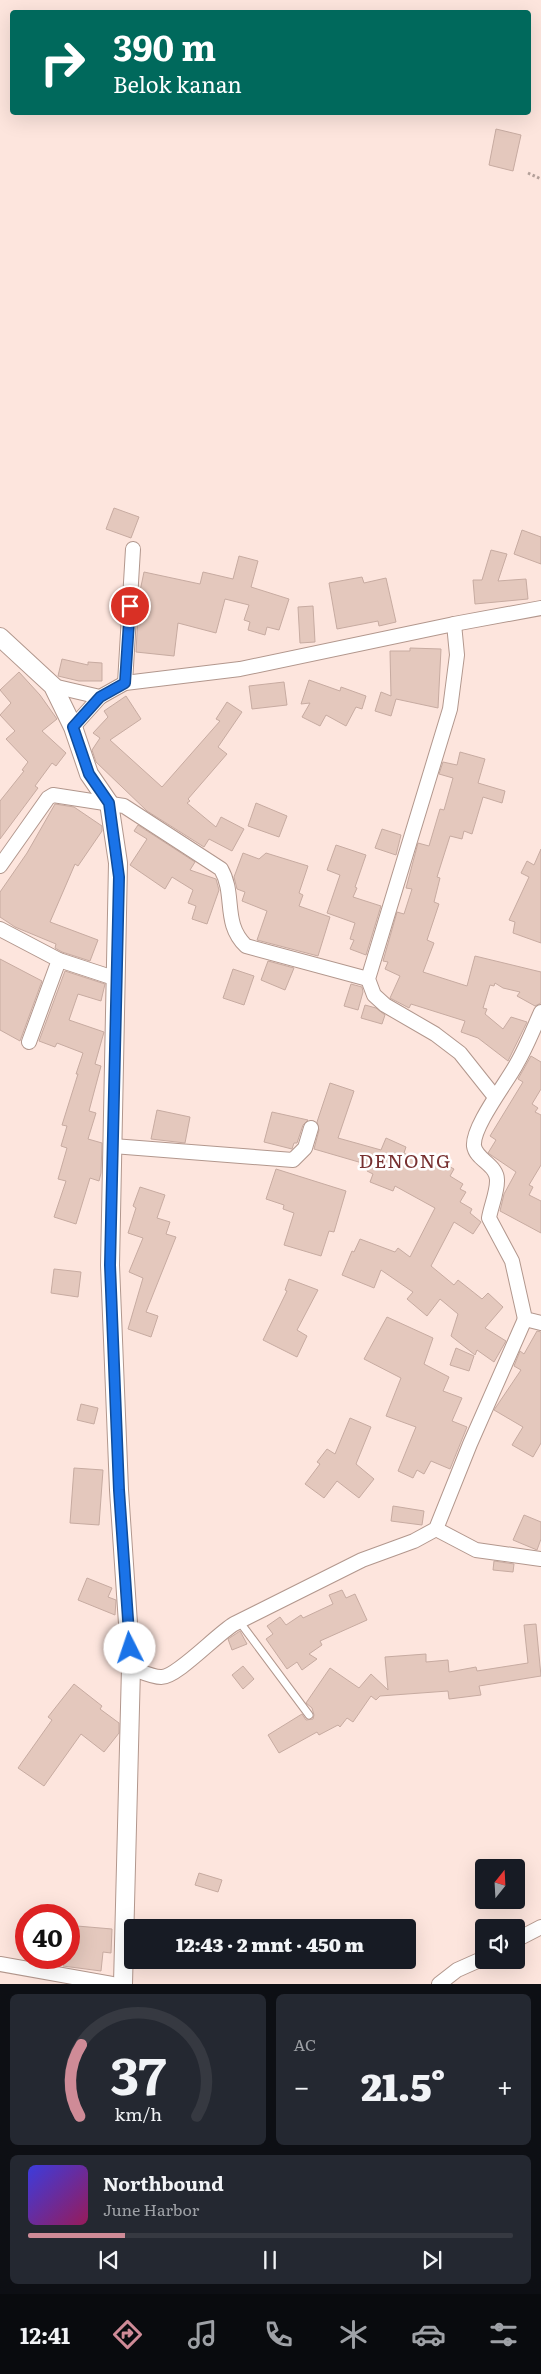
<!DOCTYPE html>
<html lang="id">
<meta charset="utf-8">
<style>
:root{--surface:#171b24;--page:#242831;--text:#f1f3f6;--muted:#9ea1a6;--line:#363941;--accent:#cf8b97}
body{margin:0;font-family:Literata,serif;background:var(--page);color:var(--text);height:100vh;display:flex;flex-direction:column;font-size:19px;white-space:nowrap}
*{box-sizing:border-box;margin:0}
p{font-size:16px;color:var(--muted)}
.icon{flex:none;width:28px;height:28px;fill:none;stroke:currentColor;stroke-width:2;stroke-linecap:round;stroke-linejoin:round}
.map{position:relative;height:1984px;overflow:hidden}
.sheet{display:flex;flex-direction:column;gap:10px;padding:10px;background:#0d0f14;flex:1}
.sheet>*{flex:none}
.hud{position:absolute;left:10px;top:10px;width:521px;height:105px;border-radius:5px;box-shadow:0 5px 20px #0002;background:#00695c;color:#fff;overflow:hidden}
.needle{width:32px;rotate:18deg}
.controls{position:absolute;left:475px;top:1859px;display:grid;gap:10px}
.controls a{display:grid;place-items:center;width:50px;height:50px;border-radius:5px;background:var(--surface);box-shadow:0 5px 20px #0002;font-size:25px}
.speed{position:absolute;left:15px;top:1904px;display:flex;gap:10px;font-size:25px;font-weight:700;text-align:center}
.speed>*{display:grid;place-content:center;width:65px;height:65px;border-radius:50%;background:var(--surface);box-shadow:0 5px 20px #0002;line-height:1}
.speed .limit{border:8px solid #d22;background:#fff;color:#111}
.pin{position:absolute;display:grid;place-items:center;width:42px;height:42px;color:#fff;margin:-21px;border:2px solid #fff;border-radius:50%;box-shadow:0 1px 5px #0007}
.me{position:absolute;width:55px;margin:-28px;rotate:356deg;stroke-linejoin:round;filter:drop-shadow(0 0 4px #0008)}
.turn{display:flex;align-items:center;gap:18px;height:105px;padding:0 20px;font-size:22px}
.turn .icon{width:65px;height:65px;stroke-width:2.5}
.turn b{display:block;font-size:35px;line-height:42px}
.big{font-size:38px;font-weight:800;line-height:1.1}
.sheet .tile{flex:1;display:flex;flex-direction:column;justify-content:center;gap:8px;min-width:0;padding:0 18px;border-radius:8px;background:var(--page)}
.sheet .dial{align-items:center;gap:0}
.dial svg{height:130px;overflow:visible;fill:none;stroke:var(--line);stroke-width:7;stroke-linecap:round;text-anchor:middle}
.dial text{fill:var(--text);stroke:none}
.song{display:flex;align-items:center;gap:15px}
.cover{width:60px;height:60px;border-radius:8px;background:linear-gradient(135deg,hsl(240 70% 55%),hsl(330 70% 35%))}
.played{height:5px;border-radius:2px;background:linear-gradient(90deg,var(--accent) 20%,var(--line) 20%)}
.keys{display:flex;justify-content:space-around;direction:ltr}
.heat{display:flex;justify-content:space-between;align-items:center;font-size:28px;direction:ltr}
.sheet .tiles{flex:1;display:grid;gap:10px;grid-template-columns:1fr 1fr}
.tile:last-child{grid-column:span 2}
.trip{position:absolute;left:124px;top:1919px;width:292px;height:50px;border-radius:5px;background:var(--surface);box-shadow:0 5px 20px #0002;font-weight:800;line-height:50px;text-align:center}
.dock{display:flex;height:80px;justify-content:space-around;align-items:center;background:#090b0e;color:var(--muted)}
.dock .icon{width:35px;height:35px}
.dock .active{color:var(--accent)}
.dock b{font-size:22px;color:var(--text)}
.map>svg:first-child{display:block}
.building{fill:#e4c8bd;stroke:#c7aba1}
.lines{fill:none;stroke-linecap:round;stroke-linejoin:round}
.service-casing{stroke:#b2978d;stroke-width:9}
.minor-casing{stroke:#b2978d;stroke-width:16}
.tertiary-casing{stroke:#b2978d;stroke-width:20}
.path{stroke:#b3a099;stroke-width:3;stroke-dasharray:2.5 2.5;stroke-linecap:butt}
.service{stroke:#fff;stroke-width:7}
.minor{stroke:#fff;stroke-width:14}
.tertiary{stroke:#fff;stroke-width:18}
.route-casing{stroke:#114b97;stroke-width:12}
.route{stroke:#1a73e8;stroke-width:9}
.labels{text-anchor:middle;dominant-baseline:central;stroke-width:5;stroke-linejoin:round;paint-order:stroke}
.quarter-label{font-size:19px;letter-spacing:1px;fill:#773030;stroke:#fff}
</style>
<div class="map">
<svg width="541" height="1984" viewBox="0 0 541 1984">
<rect width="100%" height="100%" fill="#fde5dd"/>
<g class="building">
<polygon points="496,129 521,135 513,171 489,165"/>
<polygon points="114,508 139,517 131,538 106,529"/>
<polygon points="522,530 541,537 541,564 514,554"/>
<polygon points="491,550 507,554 498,581 526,579 528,599 475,604 473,580 482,580"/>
<polygon points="239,556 258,561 251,587 289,599 279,630 267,627 265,635 248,630 250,622 244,620 249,605 225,599 216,633 178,623 174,656 136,652 139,596 144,572 200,584 203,572 233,579"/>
<polygon points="362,577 364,583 386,578 396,622 379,626 378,621 337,629 329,583"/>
<polygon points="313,606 315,642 300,643 298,607"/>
<polygon points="410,648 441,649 438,708 396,699 391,716 375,711 381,692 391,696 390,651 410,651"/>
<polygon points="62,659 88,665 88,662 102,663 102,681 79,681 58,676"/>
<polygon points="19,672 40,695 57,719 42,731 66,753 56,766 52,763 35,786 38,788 0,839 0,801 24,771 22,770 28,762 6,739 15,731 0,715 11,703 0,690"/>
<polygon points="309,680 340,691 341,687 366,696 362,709 356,707 346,726 326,715 320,726 302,717 310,703 301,704"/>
<polygon points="284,682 287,705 252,709 249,686"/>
<polygon points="126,696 141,719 110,740 162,787 220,721 216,719 227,702 242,712 218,747 227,754 188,799 190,801 187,803 216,827 221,817 244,829 232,851 209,839 204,847 147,811 96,762 92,750 100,738 93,733 108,717 104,711"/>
<polygon points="460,752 485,759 478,783 505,791 502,803 483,797 472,834 464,831 462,839 450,836 437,877 440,878 434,902 439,904 427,940 434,943 423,972 467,986 475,956 541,972 541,1003 535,1006 517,996 520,992 503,988 495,983 494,986 490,985 483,1008 487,1009 485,1014 503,1029 511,1017 527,1022 508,1061 478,1038 461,1032 465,1021 411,1004 409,1008 390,998 400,976 385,969 388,962 383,961 397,912 404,914 412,889 406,888 418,843 429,846 440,809 444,810 453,778 439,774 443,762 457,765"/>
<polygon points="256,803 287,816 279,837 248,826"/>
<polygon points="55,804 74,807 102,826 102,831 78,866 75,864 50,922 98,940 90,961 62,952 55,948 56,944 15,927 0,917 0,892 27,853"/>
<polygon points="138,825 195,862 190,870 216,879 219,890 207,924 192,919 196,906 188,903 193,890 172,877 165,889 130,865 147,839 134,831"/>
<polygon points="382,829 401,835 396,855 375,848"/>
<polygon points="336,845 366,855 355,887 357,888 353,897 381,906 366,955 350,949 354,940 350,939 355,923 327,913 340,875 327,870"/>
<polygon points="541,849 541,943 513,933 515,922 509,920 529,877 521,873 527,861 534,865"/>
<polygon points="243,853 259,859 266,853 308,866 299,893 303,895 299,906 330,917 318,956 257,940 267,911 242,901 245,892 237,889 234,877"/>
<polygon points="0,959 42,981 20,1041 0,1030"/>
<polygon points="268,961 294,968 285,990 261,980"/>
<polygon points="233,969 254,976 244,1005 223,998"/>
<polygon points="65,971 105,984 101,1001 78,994 69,1020 104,1032 95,1064 101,1066 89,1111 96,1113 88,1139 102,1143 101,1173 99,1181 90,1178 76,1224 54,1217 66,1181 58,1179 67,1148 61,1146 67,1126 62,1125 78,1074 76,1074 83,1053 57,1043 55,1047 39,1041"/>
<polygon points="351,984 362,987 363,992 358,1010 344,1006"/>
<polygon points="365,1005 376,1008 385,1015 382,1024 361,1018"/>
<polygon points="531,1056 541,1062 541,1089 532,1104 538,1108 535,1112 541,1115 541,1165 529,1185 533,1187 529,1195 541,1201 541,1233 500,1211 504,1194 516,1172 488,1153 496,1140 490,1136 523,1082 518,1079"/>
<polygon points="330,1083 354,1091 338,1138 381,1150 386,1138 406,1147 404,1153 429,1167 434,1158 454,1169 450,1176 463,1184 460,1189 466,1192 460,1202 472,1209 470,1213 481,1222 473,1234 454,1222 431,1266 454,1285 458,1280 482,1299 488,1293 503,1307 485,1328 506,1341 494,1362 477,1350 475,1355 451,1336 458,1314 440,1299 427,1316 407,1299 413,1292 381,1270 374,1288 342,1275 352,1251 354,1252 360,1239 395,1252 398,1248 410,1257 435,1208 395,1186 393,1191 370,1182 373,1174 367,1171 369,1165 314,1149 319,1130 317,1122"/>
<polygon points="157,1110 190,1117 185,1143 151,1139"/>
<polygon points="272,1112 308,1120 303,1125 297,1143 294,1143 292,1149 264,1142"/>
<polygon points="276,1169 346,1191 334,1232 329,1231 321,1256 284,1245 294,1213 283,1209 284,1205 266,1199"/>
<polygon points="140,1187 165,1195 157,1218 170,1222 166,1234 176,1237 146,1312 158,1316 151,1337 128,1329 143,1278 129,1272 143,1238 128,1233 136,1208 133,1206"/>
<polygon points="54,1269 81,1272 78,1297 51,1293"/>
<polygon points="289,1279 318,1290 297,1330 307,1336 297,1357 263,1340 287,1291 285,1290"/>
<polygon points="387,1317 433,1338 424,1364 449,1377 443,1391 462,1398 452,1421 467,1427 450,1469 431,1461 424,1474 417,1470 413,1478 398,1471 416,1427 386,1416 401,1378 364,1359"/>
<polygon points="537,1331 541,1332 541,1443 533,1457 512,1445 523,1427 494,1410 521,1370 514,1366 520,1351 524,1354"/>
<polygon points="456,1348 474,1356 469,1371 450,1365"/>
<polygon points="81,1404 98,1408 94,1424 77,1420"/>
<polygon points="350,1418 371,1427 356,1464 374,1479 359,1498 337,1481 324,1498 305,1484 320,1464 317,1462 327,1449 335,1454"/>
<polygon points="74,1468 103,1470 99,1525 70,1523"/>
<polygon points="393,1506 424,1511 422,1525 391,1521"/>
<polygon points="524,1515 541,1522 541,1539 537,1550 513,1540"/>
<polygon points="494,1561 514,1564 513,1572 493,1570"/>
<polygon points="87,1578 112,1588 108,1597 116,1600 115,1615 78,1600"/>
<polygon points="342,1590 346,1598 355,1594 367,1620 320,1641 322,1645 309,1654 317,1659 302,1670 297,1662 287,1669 266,1639 273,1634 267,1626 280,1617 286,1625 301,1615 303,1618 333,1604 329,1595"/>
<polygon points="536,1624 541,1676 479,1686 481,1695 449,1699 448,1691 380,1696 376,1700 371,1696 353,1722 347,1718 340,1727 338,1725 319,1735 317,1732 279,1753 268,1735 302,1714 306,1720 313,1719 314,1715 312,1708 306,1703 330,1668 359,1688 371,1674 388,1690 385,1657 426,1654 426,1662 448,1660 449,1672 476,1667 477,1671 528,1663 524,1625"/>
<polygon points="240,1631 247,1644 232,1650 228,1639"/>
<polygon points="243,1666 254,1679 243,1689 232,1675"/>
<polygon points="74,1684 102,1706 100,1709 119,1723 119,1733 104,1752 81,1734 44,1786 18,1768 52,1720 48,1717"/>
<polygon points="199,1873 222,1880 218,1892 195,1885"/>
<polygon points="77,1926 112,1929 111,1953 103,1952 101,1971 63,1966 66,1958 69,1958 69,1949"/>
</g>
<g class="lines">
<defs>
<polyline id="service" points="239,1621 309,1715"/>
<g id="minor">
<polyline points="454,624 457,655 450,709 368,979 374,995 385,1005 435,1034 460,1053 495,1097"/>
<polyline points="125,683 133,549"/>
<polyline points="53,686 100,697 125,683 240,669 454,624 541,608"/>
<polyline points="73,727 100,697"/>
<path d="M0,866l48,-68 5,-3 71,11 97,63c15,26 1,54 25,77l122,33"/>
<polyline points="0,929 59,960 117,979"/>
<path d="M541,1012c-8,18 -15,36 -25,53 -9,17 -44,62 -42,81 2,14 24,19 23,35 0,12 -6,25 -8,37l23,43 13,58 16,4"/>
<polyline points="29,1042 59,960"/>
<polyline points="113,1146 293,1160 305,1148 311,1128"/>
<polyline points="436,1529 476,1550 541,1559"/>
<path d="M131,1668c9,3 21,9 30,9 15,1 56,-43 73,-53l128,-64 52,-19 22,-12 34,-85 55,-125"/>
<polyline points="516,1940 541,1927"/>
<polyline points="0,1964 112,1984"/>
<polyline points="439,1984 457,1970 484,1958"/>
</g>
<polyline id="tertiary" points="0,637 53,686 73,727 89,774 109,803 118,863 110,1265 119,1490 131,1668 123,1984"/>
</defs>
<use href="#service" class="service-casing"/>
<use href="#minor" class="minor-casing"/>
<use href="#tertiary" class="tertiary-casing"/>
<polyline class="path" points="528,173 541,179"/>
<use href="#service" class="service"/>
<use href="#minor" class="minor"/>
<use href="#tertiary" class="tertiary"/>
</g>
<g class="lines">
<defs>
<polyline id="route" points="130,1648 119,1490 110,1265 119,877 109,803 89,774 73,727 100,697 125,683 130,606"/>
</defs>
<use href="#route" class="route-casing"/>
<use href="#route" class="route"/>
</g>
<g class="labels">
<g class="quarter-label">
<text x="405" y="1160">DENONG</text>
</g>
</g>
</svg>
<div class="controls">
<a><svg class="needle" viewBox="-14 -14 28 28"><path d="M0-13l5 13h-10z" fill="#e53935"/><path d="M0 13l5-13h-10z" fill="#9ea1a6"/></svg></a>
<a><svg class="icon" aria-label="sound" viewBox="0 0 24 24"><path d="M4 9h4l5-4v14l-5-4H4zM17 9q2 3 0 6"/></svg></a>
</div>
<div class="speed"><div class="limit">40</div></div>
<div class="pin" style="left:130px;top:606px;background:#d93025"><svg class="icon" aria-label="arrive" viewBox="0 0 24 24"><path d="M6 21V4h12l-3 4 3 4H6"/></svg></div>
<svg class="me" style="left:130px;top:1648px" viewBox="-20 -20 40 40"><circle r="19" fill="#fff"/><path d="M0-13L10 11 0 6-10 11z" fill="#1a73e8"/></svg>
<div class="trip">12:43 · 2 mnt · 450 m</div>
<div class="hud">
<div class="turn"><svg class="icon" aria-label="right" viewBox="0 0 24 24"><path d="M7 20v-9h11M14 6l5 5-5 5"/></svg><div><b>390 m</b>Belok kanan</div></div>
</div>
</div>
<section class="sheet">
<div class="tiles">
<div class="tile dial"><svg viewBox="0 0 100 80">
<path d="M14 69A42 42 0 1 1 86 69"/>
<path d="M14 69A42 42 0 0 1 15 25" stroke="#cf8b97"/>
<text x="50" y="56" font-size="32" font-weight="700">37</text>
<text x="50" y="72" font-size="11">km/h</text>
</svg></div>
<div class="tile"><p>AC</p>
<div class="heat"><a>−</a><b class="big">21.5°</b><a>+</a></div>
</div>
<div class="tile">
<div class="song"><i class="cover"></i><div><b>Northbound</b><p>June Harbor</p></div></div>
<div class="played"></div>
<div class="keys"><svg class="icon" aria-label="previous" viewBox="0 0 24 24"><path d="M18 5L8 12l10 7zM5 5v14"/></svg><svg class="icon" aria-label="pause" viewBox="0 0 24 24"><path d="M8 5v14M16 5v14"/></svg><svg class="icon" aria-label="next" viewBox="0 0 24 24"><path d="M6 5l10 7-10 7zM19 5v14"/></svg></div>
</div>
</div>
</section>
<nav class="dock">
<b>12:41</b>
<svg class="icon active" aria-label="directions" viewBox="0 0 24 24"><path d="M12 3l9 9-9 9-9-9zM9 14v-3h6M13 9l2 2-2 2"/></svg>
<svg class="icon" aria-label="music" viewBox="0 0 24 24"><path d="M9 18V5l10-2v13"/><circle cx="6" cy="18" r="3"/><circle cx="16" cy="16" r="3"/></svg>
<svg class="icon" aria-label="phone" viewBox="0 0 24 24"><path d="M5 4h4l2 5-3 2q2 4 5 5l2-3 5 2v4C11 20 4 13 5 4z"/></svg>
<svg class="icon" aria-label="climate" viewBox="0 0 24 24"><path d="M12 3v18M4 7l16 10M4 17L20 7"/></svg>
<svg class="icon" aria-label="car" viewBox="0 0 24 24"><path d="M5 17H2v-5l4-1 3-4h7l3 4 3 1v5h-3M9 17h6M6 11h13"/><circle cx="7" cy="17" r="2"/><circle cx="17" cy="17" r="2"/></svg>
<svg class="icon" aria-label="filters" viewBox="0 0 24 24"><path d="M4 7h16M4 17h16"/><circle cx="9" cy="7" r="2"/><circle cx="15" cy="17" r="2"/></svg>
</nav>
